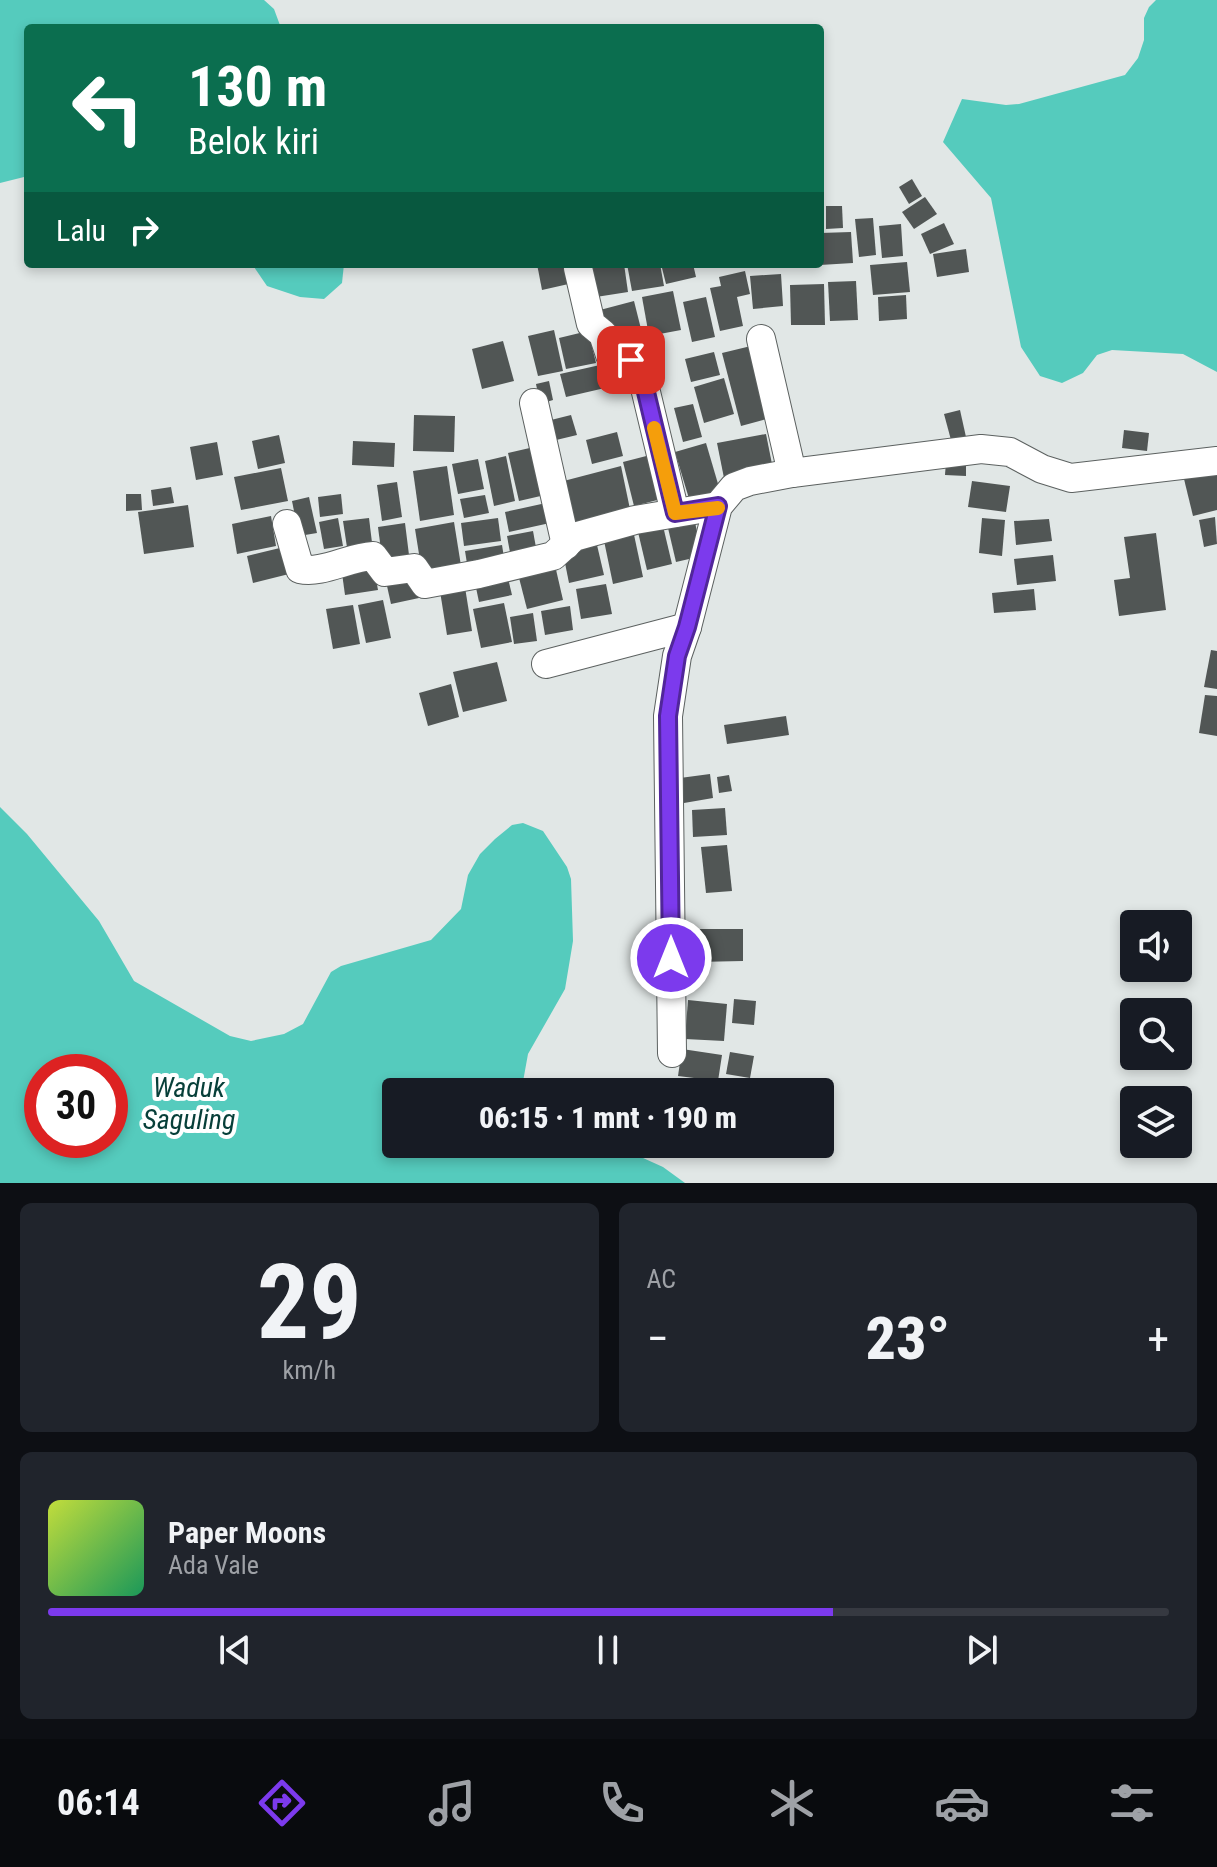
<!DOCTYPE html>
<html lang="id">
<meta charset="utf-8">
<style>
:root{--surface:#171b24;--page:#20242c;--text:#f1f3f6;--muted:#9ea1a6;--line:#363941;--accent:#7c3aed}
body{margin:0;font-family:"Roboto Condensed",sans-serif;background:var(--page);color:var(--text);height:100vh;display:flex;flex-direction:column;font-size:30px;white-space:nowrap}
*{box-sizing:border-box;margin:0}
p{font-size:26px;color:var(--muted)}
.icon{flex:none;width:44px;height:44px;fill:none;stroke:currentColor;stroke-width:2;stroke-linecap:round;stroke-linejoin:round}
.map{position:relative;height:1183px;overflow:hidden}
.details{display:flex;flex-direction:column;gap:20px;padding:20px;background:#0d0f14;flex:1}
.details>*{flex:none}
.top-card{position:absolute;left:24px;top:24px;width:800px;height:244px;border-radius:8px;box-shadow:0 4px 12px #0003;background:#0b6e4f;color:#fff;overflow:hidden}
.fabs{position:absolute;left:1120px;top:910px;display:grid;gap:16px}
.fabs a{display:grid;place-items:center;width:72px;height:72px;border-radius:8px;background:var(--surface);box-shadow:0 4px 12px #0003;font-size:40px}
.speed{position:absolute;left:24px;top:1054px;display:flex;gap:16px;font-size:40px;font-weight:700;text-align:center}
.speed>*{display:grid;place-content:center;width:104px;height:104px;border-radius:50%;background:var(--surface);box-shadow:0 4px 12px #0003;line-height:1}
.speed .limit{border:12px solid #d22;background:#fff;color:#111}
.pin{position:absolute;display:grid;place-items:center;width:68px;height:68px;color:#fff;margin:-34px;border-radius:16px;box-shadow:0 4px 12px #0006}
.me{position:absolute;width:88px;margin:-44px;rotate:0deg;stroke-linejoin:round;filter:drop-shadow(0 0 6px #0008)}
.turn{display:flex;align-items:center;gap:28px;height:168px;padding:0 32px;font-size:36px}
.turn .icon{width:104px;height:104px;stroke-width:2.5}
.turn b{display:block;font-size:56px;line-height:68px}
.then{display:flex;align-items:center;height:76px;padding:0 32px;background:#0003;gap:16px;font-size:30px}
.big{font-size:60px;font-weight:800;line-height:1.1}
.details .tile{flex:1;display:flex;flex-direction:column;justify-content:center;gap:12px;min-width:0;padding:0 28px;border-radius:12px;background:var(--page)}
.details .dial{align-items:center;gap:0}
.dial b{font-size:104px;line-height:1}
.song{display:flex;align-items:center;gap:24px}
.cover{width:96px;height:96px;border-radius:12px;background:linear-gradient(135deg,hsl(70 70% 55%),hsl(150 70% 35%))}
.played{height:8px;border-radius:4px;background:linear-gradient(90deg,var(--accent) 70%,var(--line) 70%)}
.keys{display:flex;justify-content:space-around;direction:ltr}
.heat{display:flex;justify-content:space-between;align-items:center;font-size:44px;direction:ltr}
.details .tiles{flex:1;display:grid;gap:20px;grid-template-columns:1fr 1fr}
.tile:last-child{grid-column:span 2}
.trip{position:absolute;left:382px;top:1078px;width:452px;height:80px;border-radius:8px;background:var(--surface);box-shadow:0 4px 12px #0003;font-weight:800;line-height:80px;text-align:center}
.tab-bar{display:flex;height:128px;justify-content:space-around;align-items:center;background:#090b0e;color:var(--muted)}
.tab-bar .icon{width:56px;height:56px}
.tab-bar .active{color:var(--accent)}
.tab-bar b{font-size:36px;color:var(--text)}
.map>svg:first-child{display:block}
.water{fill:#55cbbd;fill-rule:evenodd}
.building{fill:#515655}
.lines{fill:none;stroke-linecap:round;stroke-linejoin:round}
.minor-casing{stroke:#5c6160;stroke-width:30}
.minor{stroke:#fff;stroke-width:28}
.route-casing{stroke:#51269a;stroke-width:20}
.route{stroke:#7c3aed;stroke-width:14}
.slow{stroke:#f59e0b;stroke-width:14}
.labels{text-anchor:middle;dominant-baseline:central;stroke-width:8;stroke-linejoin:round;paint-order:stroke}
.water-label{font-size:28px;font-style:italic;fill:#073f39;stroke:#fff}
</style>
<div class="map">
<svg width="1217" height="1183" viewBox="0 0 1217 1183">
<rect width="100%" height="100%" fill="#e1e7e6"/>
<g class="water">
<polygon points="0,0 264,0 274,9 281,28 28,28 28,176 0,183"/>
<polygon points="1156,0 1217,0 1217,372 1183,354 1112,350 1097,355 1083,373 1062,383 1040,376 1021,347 991,198 943,142 962,99 1006,105 1019,104 1125,75 1138,58 1144,40 1144,18 1149,7"/>
<polygon points="252,264 344,264 342,283 324,299 300,297 267,286"/>
<path d="M0,807l27,27 72,87 35,60 96,55 21,5 33,-7 19,-10 28,-52 10,-6 90,-26 30,-31 7,-34 12,-21 15,-15 17,-14 11,-2 20,8 24,36 4,12 2,62 -8,48 -37,65 -6,33 3,5h-129v52h216l51,23 22,16h-685zM42,1072h68v68h-68z"/>
</g>
<g class="building">
<polygon points="912,179 922,196 909,204 899,187"/>
<polygon points="925,197 937,214 914,229 902,212"/>
<polygon points="826,206 842,206 843,228 826,229"/>
<polygon points="873,218 876,255 859,257 855,219"/>
<polygon points="944,223 954,244 930,254 921,234"/>
<polygon points="901,224 903,256 882,258 879,226"/>
<polygon points="851,232 853,263 820,265 820,233"/>
<polygon points="966,249 969,272 937,277 933,254"/>
<polygon points="907,262 910,292 873,295 870,265"/>
<polygon points="537,264 569,264 573,283 542,290"/>
<polygon points="610,264 624,264 628,292 596,297 591,267"/>
<polygon points="627,264 660,264 664,286 632,291"/>
<polygon points="661,264 693,264 696,277 666,284"/>
<polygon points="745,271 750,294 737,297 743,326 720,331 710,288 721,286 719,277"/>
<polygon points="781,274 783,306 753,309 750,276"/>
<polygon points="856,281 858,320 830,321 828,282"/>
<polygon points="824,284 825,325 791,325 790,285"/>
<polygon points="673,291 681,330 649,336 642,297"/>
<polygon points="906,295 907,319 879,321 878,297"/>
<polygon points="706,297 715,337 692,342 683,302"/>
<polygon points="634,301 641,329 607,337 600,310"/>
<polygon points="554,330 563,371 538,376 528,336"/>
<polygon points="588,331 596,363 566,369 559,338"/>
<polygon points="503,341 514,381 482,389 472,349"/>
<polygon points="751,346 770,418 741,426 722,353"/>
<polygon points="714,352 720,375 691,382 685,359"/>
<polygon points="600,365 605,388 566,397 560,374"/>
<polygon points="724,378 734,414 704,423 694,387"/>
<polygon points="549,381 553,400 540,404 536,384"/>
<polygon points="693,404 702,437 683,442 674,408"/>
<polygon points="960,410 966,437 951,440 944,414"/>
<polygon points="414,415 455,416 454,452 413,451"/>
<polygon points="571,415 577,435 552,441 547,421"/>
<polygon points="1124,430 1149,433 1147,451 1122,448"/>
<polygon points="617,432 623,456 592,464 586,440"/>
<polygon points="766,434 774,474 725,483 717,443"/>
<polygon points="279,435 285,463 258,469 252,441"/>
<polygon points="353,441 395,443 394,467 352,465"/>
<polygon points="217,442 223,475 196,480 190,447"/>
<polygon points="706,443 721,494 690,502 675,452"/>
<polygon points="534,447 545,495 519,501 508,453"/>
<polygon points="658,453 669,497 634,506 623,462"/>
<polygon points="506,456 515,501 494,506 485,461"/>
<polygon points="478,459 484,489 458,494 452,464"/>
<polygon points="946,461 966,461 966,476 945,475"/>
<polygon points="447,466 454,515 420,521 413,471"/>
<polygon points="621,466 631,514 566,531 556,483"/>
<polygon points="281,468 288,501 241,510 234,477"/>
<polygon points="1217,471 1217,510 1193,516 1184,479"/>
<polygon points="972,481 1010,486 1006,512 968,507"/>
<polygon points="397,482 402,517 382,521 377,485"/>
<polygon points="171,487 174,503 153,506 151,490"/>
<polygon points="126,494 141,494 142,510 126,511"/>
<polygon points="341,494 343,514 320,517 318,497"/>
<polygon points="485,495 489,513 464,518 460,499"/>
<polygon points="309,497 317,533 299,536 292,501"/>
<polygon points="546,503 550,523 509,532 505,512"/>
<polygon points="188,505 194,547 144,554 138,512"/>
<polygon points="271,516 276,546 237,554 232,524"/>
<polygon points="1215,517 1217,544 1204,547 1199,520"/>
<polygon points="338,518 343,546 324,549 319,522"/>
<polygon points="369,518 373,551 348,554 343,521"/>
<polygon points="498,518 501,541 464,546 461,523"/>
<polygon points="982,518 1005,520 1002,556 979,553"/>
<polygon points="1049,519 1052,541 1016,545 1014,521"/>
<polygon points="454,522 462,572 423,579 415,529"/>
<polygon points="695,522 702,556 676,562 668,528"/>
<polygon points="405,523 410,563 383,566 378,527"/>
<polygon points="663,526 672,564 647,570 638,532"/>
<polygon points="633,530 643,577 613,584 603,536"/>
<polygon points="533,531 537,553 511,558 507,536"/>
<polygon points="1156,533 1166,610 1119,616 1114,580 1130,578 1124,537"/>
<polygon points="502,545 505,564 468,570 465,551"/>
<polygon points="597,545 604,575 569,583 563,553"/>
<polygon points="284,547 289,574 253,583 247,556"/>
<polygon points="1053,555 1056,581 1017,585 1014,559"/>
<polygon points="554,561 563,600 527,609 517,570"/>
<polygon points="373,562 378,590 345,595 341,566"/>
<polygon points="506,570 512,595 479,602 474,578"/>
<polygon points="413,571 419,598 391,604 385,577"/>
<polygon points="464,581 472,631 447,635 439,585"/>
<polygon points="606,584 612,614 581,619 576,589"/>
<polygon points="1034,589 1036,610 994,613 992,593"/>
<polygon points="383,600 391,638 366,643 358,605"/>
<polygon points="504,603 512,642 481,648 473,609"/>
<polygon points="353,605 360,644 333,649 326,609"/>
<polygon points="570,606 573,630 545,635 541,611"/>
<polygon points="533,613 537,641 514,644 510,617"/>
<polygon points="1211,650 1217,651 1217,689 1204,687"/>
<polygon points="497,662 507,701 463,712 453,672"/>
<polygon points="451,684 459,717 428,726 419,693"/>
<polygon points="1205,695 1217,696 1217,736 1199,733"/>
<polygon points="786,716 789,735 727,744 724,725"/>
<polygon points="710,774 713,798 684,803 680,778"/>
<polygon points="729,775 732,791 719,793 717,777"/>
<polygon points="725,808 727,835 693,837 692,810"/>
<polygon points="727,845 732,891 706,893 701,847"/>
<polygon points="696,929 743,929 743,961 696,962"/>
<polygon points="734,999 756,1001 754,1025 732,1023"/>
<polygon points="688,1000 727,1004 724,1041 685,1039"/>
<polygon points="682,1049 722,1055 718,1081 678,1076"/>
<polygon points="730,1052 754,1056 750,1078 726,1074"/>
</g>
<g class="lines">
<defs>
<g id="minor">
<polyline points="578,268 591,324 603,334 610,355 639,363 675,513"/>
<polyline points="761,339 792,473"/>
<polyline points="534,403 566,545"/>
<path d="M287,524l13,45c22,5 49,-12 73,-13l12,16 29,-4 11,16 54,-10 74,-18 21,-19 61,-17 83,-14"/>
<polyline points="546,664 687,627"/>
<polyline points="672,1053 668,716 677,656 687,627 718,506 734,487 750,481 792,473 981,449 1010,452 1042,469 1071,478 1217,461"/>
</g>
</defs>
<use href="#minor" class="minor-casing"/>
<use href="#minor" class="minor"/>
</g>
<g class="lines">
<defs>
<polyline id="route" points="631,360 639,363 675,513 718,506 687,627 677,656 668,716 671,958"/>
</defs>
<use href="#route" class="route-casing"/>
<use href="#route" class="route"/>
<polyline class="slow" points="654,428 675,513 718,508"/>
</g>
<g class="labels">
<g class="water-label">
<text x="189" y="1087">Waduk<tspan x="189" dy="32">Saguling</tspan></text>
</g>
</g>
</svg>
<div class="fabs">
<a><svg class="icon" aria-label="sound" viewBox="0 0 24 24"><path d="M4 9h4l5-4v14l-5-4H4zM17 9q2 3 0 6"/></svg></a>
<a><svg class="icon" aria-label="search" viewBox="0 0 24 24"><circle cx="10" cy="10" r="6"/><path d="M15 15l6 6"/></svg></a>
<a><svg class="icon" aria-label="layers" viewBox="0 0 24 24"><path d="M12 4l9 5-9 5-9-5zM3 14l9 5 9-5"/></svg></a>
</div>
<div class="speed"><div class="limit">30</div></div>
<div class="pin" style="left:631px;top:360px;background:#d93025"><svg class="icon" aria-label="arrive" viewBox="0 0 24 24"><path d="M6 21V4h12l-3 4 3 4H6"/></svg></div>
<svg class="me" style="left:671px;top:958px" viewBox="-20 -20 40 40"><circle r="17" fill="#7c3aed" stroke="#fff" stroke-width="3"/><path d="M0-11L8 9 0 5-8 9z" fill="#fff"/></svg>
<div class="trip">06:15 · 1 mnt · 190 m</div>
<div class="top-card">
<div class="turn"><svg class="icon" aria-label="left" viewBox="0 0 24 24"><path d="M17 20v-9H6M10 6l-5 5 5 5"/></svg><div><b>130 m</b>Belok kiri</div></div>
<div class="then">Lalu<svg class="icon" aria-label="right" viewBox="0 0 24 24"><path d="M7 20v-9h11M14 6l5 5-5 5"/></svg></div>
</div>
</div>
<section class="details">
<div class="tiles">
<div class="tile dial"><b>29</b><p>km/h</p></div>
<div class="tile"><p>AC</p>
<div class="heat"><a>−</a><b class="big">23°</b><a>+</a></div>
</div>
<div class="tile">
<div class="song"><i class="cover"></i><div><b>Paper Moons</b><p>Ada Vale</p></div></div>
<div class="played"></div>
<div class="keys"><svg class="icon" aria-label="previous" viewBox="0 0 24 24"><path d="M18 5L8 12l10 7zM5 5v14"/></svg><svg class="icon" aria-label="pause" viewBox="0 0 24 24"><path d="M8 5v14M16 5v14"/></svg><svg class="icon" aria-label="next" viewBox="0 0 24 24"><path d="M6 5l10 7-10 7zM19 5v14"/></svg></div>
</div>
</div>
</section>
<nav class="tab-bar">
<b>06:14</b>
<svg class="icon active" aria-label="directions" viewBox="0 0 24 24"><path d="M12 3l9 9-9 9-9-9zM9 14v-3h6M13 9l2 2-2 2"/></svg>
<svg class="icon" aria-label="music" viewBox="0 0 24 24"><path d="M9 18V5l10-2v13"/><circle cx="6" cy="18" r="3"/><circle cx="16" cy="16" r="3"/></svg>
<svg class="icon" aria-label="phone" viewBox="0 0 24 24"><path d="M5 4h4l2 5-3 2q2 4 5 5l2-3 5 2v4C11 20 4 13 5 4z"/></svg>
<svg class="icon" aria-label="climate" viewBox="0 0 24 24"><path d="M12 3v18M4 7l16 10M4 17L20 7"/></svg>
<svg class="icon" aria-label="car" viewBox="0 0 24 24"><path d="M5 17H2v-5l4-1 3-4h7l3 4 3 1v5h-3M9 17h6M6 11h13"/><circle cx="7" cy="17" r="2"/><circle cx="17" cy="17" r="2"/></svg>
<svg class="icon" aria-label="filters" viewBox="0 0 24 24"><path d="M4 7h16M4 17h16"/><circle cx="9" cy="7" r="2"/><circle cx="15" cy="17" r="2"/></svg>
</nav>
